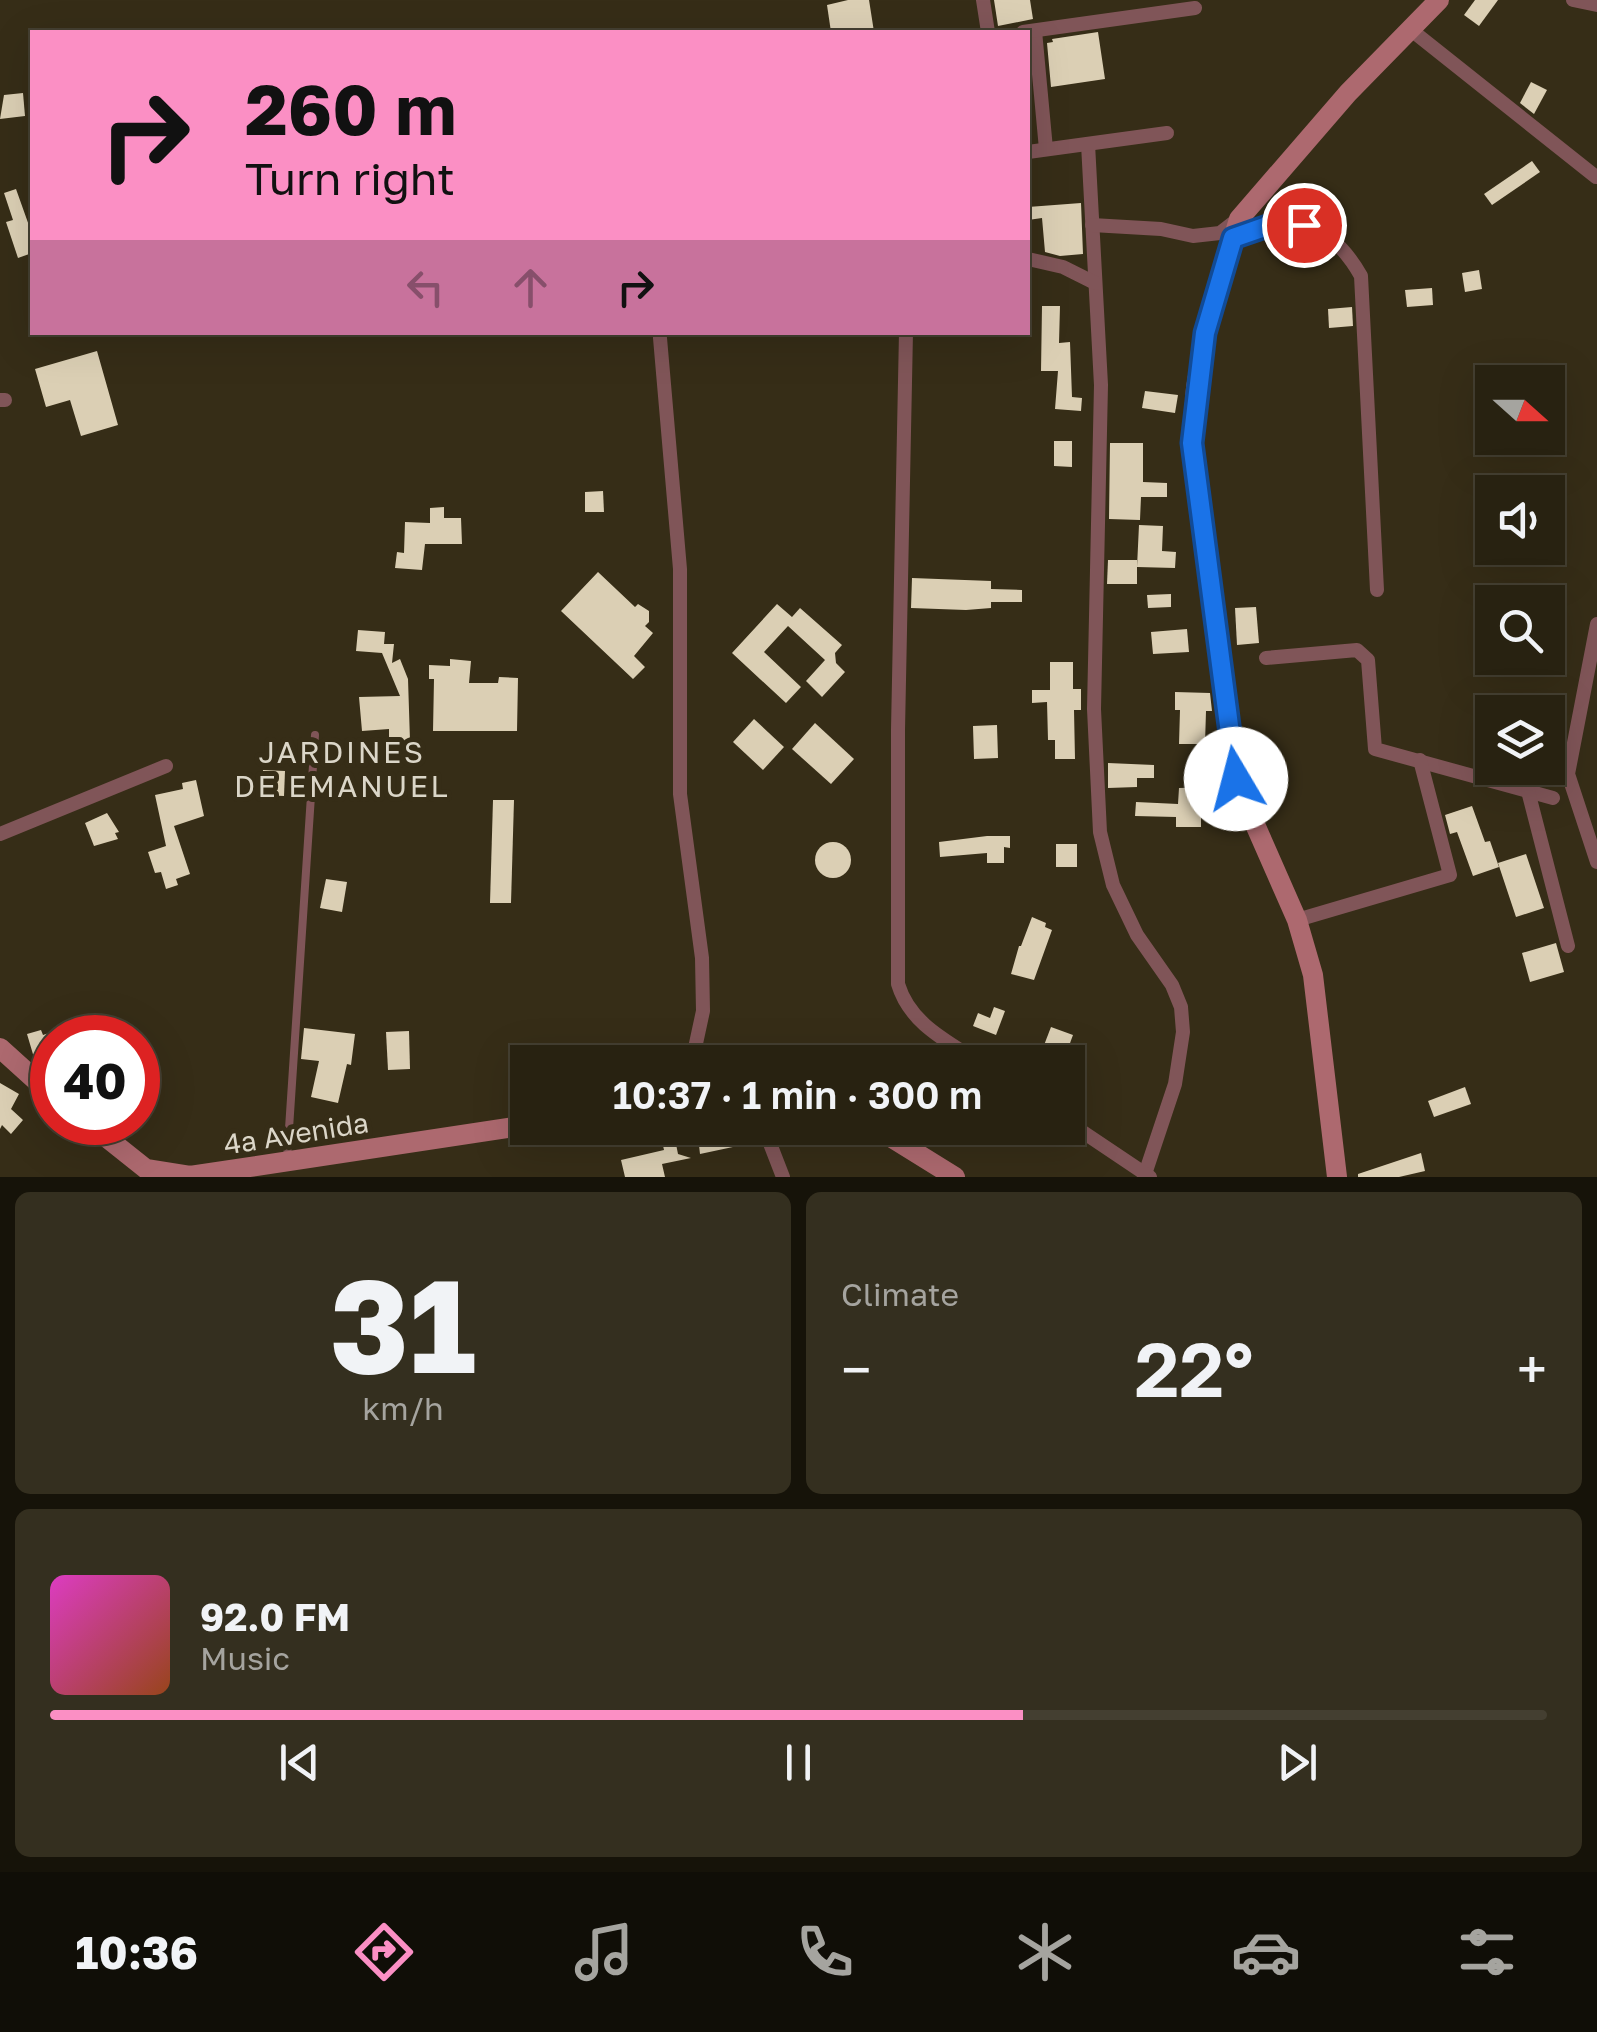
<!DOCTYPE html>
<meta charset="utf-8">
<style>
:root{--surface:#282211;--page:#342f1f;--text:#f1f3f6;--muted:#a5a49f;--line:#443f31;--accent:#fb8fc4}
body{margin:0;font-family:"Golos Text",sans-serif;background:var(--page);color:var(--text);height:100vh;display:flex;flex-direction:column;font-size:38px;white-space:nowrap}
*{box-sizing:border-box;margin:0}
p{font-size:32px;color:var(--muted)}
.icon{flex:none;width:55px;height:55px;fill:none;stroke:currentColor;stroke-width:2;stroke-linecap:round;stroke-linejoin:round}
.map{position:relative;height:1177px;overflow:hidden}
.drawer{display:flex;flex-direction:column;gap:15px;padding:15px;background:#161309;flex:1}
.drawer>*{flex:none}
.guide{position:absolute;left:30px;top:30px;width:1000px;height:305px;border-radius:0px;box-shadow:0 10px 40px #0002,0 0 0 2px var(--line);background:#fb8fc4;color:#111;overflow:hidden}
.needle{width:65px;rotate:111deg}
.fabs{position:absolute;left:1475px;top:365px;display:grid;gap:20px}
.fabs a{display:grid;place-items:center;width:90px;height:90px;border-radius:0px;background:var(--surface);box-shadow:0 10px 40px #0002,0 0 0 2px var(--line);font-size:50px}
.speed{position:absolute;left:30px;top:1015px;display:flex;gap:20px;font-size:50px;font-weight:700;text-align:center}
.speed>*{display:grid;place-content:center;width:130px;height:130px;border-radius:50%;background:var(--surface);box-shadow:0 10px 40px #0002,0 0 0 2px var(--line);line-height:1}
.speed .limit{border:15px solid #d22;background:#fff;color:#111}
.pin{position:absolute;display:grid;place-items:center;width:85px;height:85px;color:#fff;margin:-42px;border:5px solid #fff;border-radius:50%;box-shadow:0 2px 10px #0007}
.me{position:absolute;width:110px;margin:-55px;rotate:352deg;stroke-linejoin:round;filter:drop-shadow(0 0 8px #0008)}
.turn{display:flex;align-items:center;gap:35px;height:210px;padding:0 50px;font-size:45px}
.turn .icon{width:130px;height:130px;stroke-width:2.5}
.turn b{display:block;font-size:70px;line-height:85px}
.lanes{display:flex;align-items:center;height:95px;padding:0 50px;background:#0003;justify-content:center;gap:50px;direction:ltr}
.lanes .off{opacity:.35}
.big{font-size:75px;font-weight:600;line-height:1.1}
.drawer .card{flex:1;display:flex;flex-direction:column;justify-content:center;gap:15px;min-width:0;padding:0 35px;border-radius:15px;background:var(--page)}
.drawer .dial{align-items:center;gap:0}
.dial b{font-size:130px;line-height:1}
.song{display:flex;align-items:center;gap:30px}
.cover{width:120px;height:120px;border-radius:15px;background:linear-gradient(135deg,hsl(310 70% 55%),hsl(20 70% 35%))}
.played{height:10px;border-radius:5px;background:linear-gradient(90deg,var(--accent) 65%,var(--line) 65%)}
.keys{display:flex;justify-content:space-around;direction:ltr}
.heat{display:flex;justify-content:space-between;align-items:center;font-size:55px;direction:ltr}
.drawer .tiles{flex:1;display:grid;gap:15px;grid-template-columns:1fr 1fr}
.card:last-child{grid-column:span 2}
.trip{position:absolute;left:510px;top:1045px;width:575px;height:100px;border-radius:0px;background:var(--surface);box-shadow:0 10px 40px #0002,0 0 0 2px var(--line);font-weight:600;line-height:100px;text-align:center}
.tab-bar{display:flex;height:160px;justify-content:space-around;align-items:center;background:#100e07;color:var(--muted)}
.tab-bar .icon{width:70px;height:70px}
.tab-bar .active{color:var(--accent)}
.tab-bar b{font-size:45px;color:var(--text)}
.map>svg:first-child{display:block}
.building{fill:#dbcfb4}
.lines{fill:none;stroke-linecap:round;stroke-linejoin:round}
.lane{stroke:#805558;stroke-width:8}
.street{stroke:#805558;stroke-width:14}
.secondary{stroke:#ad696f;stroke-width:20}
.route-casing{stroke:#114b97;stroke-width:25}
.route{stroke:#1a73e8;stroke-width:18}
.labels{text-anchor:middle;dominant-baseline:central;stroke-width:10;stroke-linejoin:round;paint-order:stroke}
.street-label{font-size:28px;fill:#dbd6c8;stroke:#362d17}
.neighbourhood-label{font-size:30px;letter-spacing:2.5px;fill:#dbd6c8;stroke:#362d17}
</style>
<div class="map">
<svg width="1597" height="1177" viewBox="0 0 1597 1177">
<rect width="100%" height="100%" fill="#362d17"/>
<g class="building">
<polygon points="848,0 869,0 874,32 831,32 827,5"/>
<polygon points="994,0 1030,0 1033,19 998,26"/>
<polygon points="1475,0 1498,0 1479,26 1464,15"/>
<polygon points="1098,32 1105,79 1051,87 1047,43 1053,42 1052,39"/>
<polygon points="1531,82 1547,90 1534,114 1520,103"/>
<polygon points="23,93 25,116 0,119 4,95"/>
<polygon points="1532,161 1540,172 1492,205 1484,194"/>
<polygon points="16,189 32,234 32,253 18,258 6,222 13,220 4,193"/>
<polygon points="1081,203 1083,254 1060,256 1045,252 1042,218 1028,220 1028,207"/>
<polygon points="1479,270 1482,289 1465,292 1462,273"/>
<polygon points="1432,288 1433,305 1407,307 1405,290"/>
<polygon points="1042,306 1060,306 1059,343 1070,342 1072,397 1082,398 1081,411 1055,409 1058,371 1041,371"/>
<polygon points="1352,307 1353,326 1329,328 1328,309"/>
<polygon points="97,351 118,425 81,436 70,400 46,407 35,369"/>
<polygon points="1145,391 1178,395 1175,413 1142,408"/>
<polygon points="1054,441 1072,441 1072,467 1054,466"/>
<polygon points="1110,443 1143,443 1143,482 1167,483 1167,497 1141,497 1140,520 1109,519"/>
<polygon points="603,491 604,512 585,512 585,492"/>
<polygon points="444,507 444,518 461,518 462,544 425,544 422,570 395,568 397,552 404,553 405,522 430,523 430,508"/>
<polygon points="1139,525 1163,526 1162,551 1176,552 1175,568 1137,567"/>
<polygon points="1108,560 1137,560 1137,584 1107,584"/>
<polygon points="598,572 635,607 638,604 649,611 649,622 645,626 653,633 634,656 645,667 633,679 561,611"/>
<polygon points="912,578 991,581 991,589 1022,590 1022,602 991,602 991,608 966,610 911,608"/>
<polygon points="1171,594 1171,607 1148,608 1147,595"/>
<polygon points="777,604 792,617 800,608 842,645 835,653 836,663 845,672 822,697 806,681 825,660 788,626 764,652 801,687 786,703 732,653"/>
<polygon points="1256,607 1259,643 1237,645 1235,608"/>
<polygon points="1187,629 1189,652 1153,654 1151,632"/>
<polygon points="358,630 385,632 384,644 394,644 392,663 400,659 408,679 410,741 389,742 389,729 362,731 359,697 400,696 382,653 356,651"/>
<polygon points="450,659 471,661 469,683 498,683 499,677 518,678 517,731 433,731 434,679 429,679 429,665 450,666"/>
<polygon points="1050,662 1073,662 1073,689 1081,689 1081,710 1074,710 1075,759 1055,759 1055,740 1048,740 1047,702 1032,703 1032,690 1050,690"/>
<polygon points="1175,692 1210,693 1212,711 1206,711 1205,744 1179,744 1180,710 1175,710"/>
<polygon points="754,719 784,747 763,770 733,742"/>
<polygon points="815,723 854,759 831,784 792,749"/>
<polygon points="997,725 998,758 974,759 973,726"/>
<polygon points="1108,763 1154,765 1154,778 1137,778 1137,787 1108,788"/>
<polygon points="263,770 285,771 284,796 261,795"/>
<polygon points="196,780 204,816 174,826 190,874 176,879 178,885 166,889 161,872 155,873 148,852 166,846 155,795 183,789 182,783"/>
<polygon points="1214,787 1223,787 1229,801 1201,801 1201,827 1176,827 1176,817 1135,816 1136,802 1178,804 1179,788"/>
<polygon points="493,800 514,800 511,903 490,903"/>
<polygon points="1472,806 1485,842 1490,841 1499,867 1473,876 1457,832 1450,834 1445,815"/>
<polygon points="107,813 119,832 115,833 118,839 94,846 85,823"/>
<polygon points="987,836 1010,836 1010,848 1004,847 1004,863 987,863 987,853 940,857 939,842"/>
<circle cx="833" cy="860" r="18"/>
<rect x="1056" y="844" width="21" height="23"/>
<polygon points="1526,854 1544,908 1516,917 1498,863"/>
<polygon points="326,879 347,882 342,912 320,908"/>
<polygon points="1032,917 1046,923 1045,927 1052,930 1034,980 1011,974 1019,946 1021,946"/>
<polygon points="1556,943 1564,972 1530,982 1522,953"/>
<polygon points="994,1007 1005,1011 996,1035 973,1026 978,1013 990,1018"/>
<polygon points="1051,1027 1073,1035 1063,1062 1041,1053"/>
<polygon points="304,1028 355,1034 351,1065 347,1064 338,1103 311,1097 319,1061 301,1059"/>
<polygon points="41,1030 43,1035 52,1032 52,1056 35,1061 27,1034"/>
<polygon points="409,1031 410,1069 388,1070 386,1032"/>
<polygon points="0,1083 19,1094 11,1109 23,1120 11,1134 2,1125 0,1129"/>
<polygon points="1465,1087 1471,1104 1434,1117 1428,1101"/>
<polygon points="712,1128 729,1128 730,1133 744,1130 747,1144 700,1154 698,1137 714,1134"/>
<polygon points="674,1134 678,1154 691,1158 662,1164 665,1177 625,1177 621,1160 664,1150 661,1137"/>
<polygon points="1421,1153 1425,1171 1399,1177 1358,1177 1358,1174"/>
</g>
<g class="lines">
<polyline class="lane" points="287,1159 315,735"/>
<g class="street">
<polyline points="983,0 988,32"/>
<polyline points="1573,0 1597,5"/>
<polyline points="1410,29 1596,177"/>
<polyline points="1035,31 1046,149"/>
<polyline points="1023,32 1195,8"/>
<polyline points="1088,144 1101,385 1094,709 1100,832 1113,885 1137,935 1172,985 1181,1007 1183,1032 1175,1084 1144,1177"/>
<polyline points="1028,152 1167,133"/>
<polyline points="1092,225 1161,229 1193,236 1220,233 1238,219"/>
<path d="M1233,238c56,-27 97,-17 128,38l16,314"/>
<polyline points="1028,259 1063,267 1095,283"/>
<path d="M906,332l-8,398v254c12,40 49,57 81,78"/>
<polyline points="660,338 680,569 680,794 702,958 703,1011 692,1062"/>
<polyline points="0,400 5,400"/>
<polyline points="1597,624 1568,774 1597,862"/>
<polyline points="1266,658 1357,650 1368,660 1375,749 1553,798"/>
<polyline points="1528,791 1568,946"/>
<polyline points="0,834 166,766"/>
<polyline points="1297,920 1450,875 1420,760"/>
<polyline points="1068,1122 1150,1177"/>
<polyline points="764,1128 783,1177"/>
</g>
<g class="secondary">
<polyline points="0,1048 52,1095"/>
<polyline points="87,1122 146,1169 190,1176 528,1125"/>
<polyline points="876,1128 955,1177"/>
<polyline points="1337,1177 1313,975 1297,920 1235,779 1192,443 1196,388 1205,333 1239,219 1348,93 1439,0"/>
</g>
</g>
<g class="lines">
<defs>
<polyline id="route" points="1236,779 1192,443 1205,333 1233,238 1276,223 1304,225"/>
</defs>
<use href="#route" class="route-casing"/>
<use href="#route" class="route"/>
</g>
<g class="labels">
<g class="street-label">
<text transform="translate(296 1133) rotate(-9)">4a Avenida</text>
</g>
<g class="neighbourhood-label">
<text x="342" y="752">JARDINES<tspan x="342" dy="34">DE EMANUEL</tspan></text>
</g>
</g>
</svg>
<div class="fabs">
<a><svg class="needle" viewBox="-14 -14 28 28"><path d="M0-13l5 13h-10z" fill="#e53935"/><path d="M0 13l5-13h-10z" fill="#a5a49f"/></svg></a>
<a><svg class="icon" aria-label="sound" viewBox="0 0 24 24"><path d="M4 9h4l5-4v14l-5-4H4zM17 9q2 3 0 6"/></svg></a>
<a><svg class="icon" aria-label="search" viewBox="0 0 24 24"><circle cx="10" cy="10" r="6"/><path d="M15 15l6 6"/></svg></a>
<a><svg class="icon" aria-label="layers" viewBox="0 0 24 24"><path d="M12 4l9 5-9 5-9-5zM3 14l9 5 9-5"/></svg></a>
</div>
<div class="speed"><div class="limit">40</div></div>
<div class="pin" style="left:1304px;top:225px;background:#d93025"><svg class="icon" aria-label="arrive" viewBox="0 0 24 24"><path d="M6 21V4h12l-3 4 3 4H6"/></svg></div>
<svg class="me" style="left:1236px;top:779px" viewBox="-20 -20 40 40"><circle r="19" fill="#fff"/><path d="M0-13L10 11 0 6-10 11z" fill="#1a73e8"/></svg>
<div class="trip">10:37 · 1 min · 300 m</div>
<div class="guide">
<div class="turn"><svg class="icon" aria-label="right" viewBox="0 0 24 24"><path d="M7 20v-9h11M14 6l5 5-5 5"/></svg><div><b>260 m</b>Turn right</div></div>
<div class="lanes"><svg class="icon off" aria-label="left" viewBox="0 0 24 24"><path d="M17 20v-9H6M10 6l-5 5 5 5"/></svg><svg class="icon off" aria-label="ahead" viewBox="0 0 24 24"><path d="M12 20V5M6 11l6-6 6 6"/></svg><svg class="icon" aria-label="right" viewBox="0 0 24 24"><path d="M7 20v-9h11M14 6l5 5-5 5"/></svg></div>
</div>
</div>
<section class="drawer">
<div class="tiles">
<div class="card dial"><b>31</b><p>km/h</p></div>
<div class="card"><p>Climate</p>
<div class="heat"><a>−</a><b class="big">22°</b><a>+</a></div>
</div>
<div class="card">
<div class="song"><i class="cover"></i><div><b>92.0 FM</b><p>Music</p></div></div>
<div class="played"></div>
<div class="keys"><svg class="icon" aria-label="previous" viewBox="0 0 24 24"><path d="M18 5L8 12l10 7zM5 5v14"/></svg><svg class="icon" aria-label="pause" viewBox="0 0 24 24"><path d="M8 5v14M16 5v14"/></svg><svg class="icon" aria-label="next" viewBox="0 0 24 24"><path d="M6 5l10 7-10 7zM19 5v14"/></svg></div>
</div>
</div>
</section>
<nav class="tab-bar">
<b>10:36</b>
<svg class="icon active" aria-label="directions" viewBox="0 0 24 24"><path d="M12 3l9 9-9 9-9-9zM9 14v-3h6M13 9l2 2-2 2"/></svg>
<svg class="icon" aria-label="music" viewBox="0 0 24 24"><path d="M9 18V5l10-2v13"/><circle cx="6" cy="18" r="3"/><circle cx="16" cy="16" r="3"/></svg>
<svg class="icon" aria-label="phone" viewBox="0 0 24 24"><path d="M5 4h4l2 5-3 2q2 4 5 5l2-3 5 2v4C11 20 4 13 5 4z"/></svg>
<svg class="icon" aria-label="climate" viewBox="0 0 24 24"><path d="M12 3v18M4 7l16 10M4 17L20 7"/></svg>
<svg class="icon" aria-label="car" viewBox="0 0 24 24"><path d="M5 17H2v-5l4-1 3-4h7l3 4 3 1v5h-3M9 17h6M6 11h13"/><circle cx="7" cy="17" r="2"/><circle cx="17" cy="17" r="2"/></svg>
<svg class="icon" aria-label="filters" viewBox="0 0 24 24"><path d="M4 7h16M4 17h16"/><circle cx="9" cy="7" r="2"/><circle cx="15" cy="17" r="2"/></svg>
</nav>
